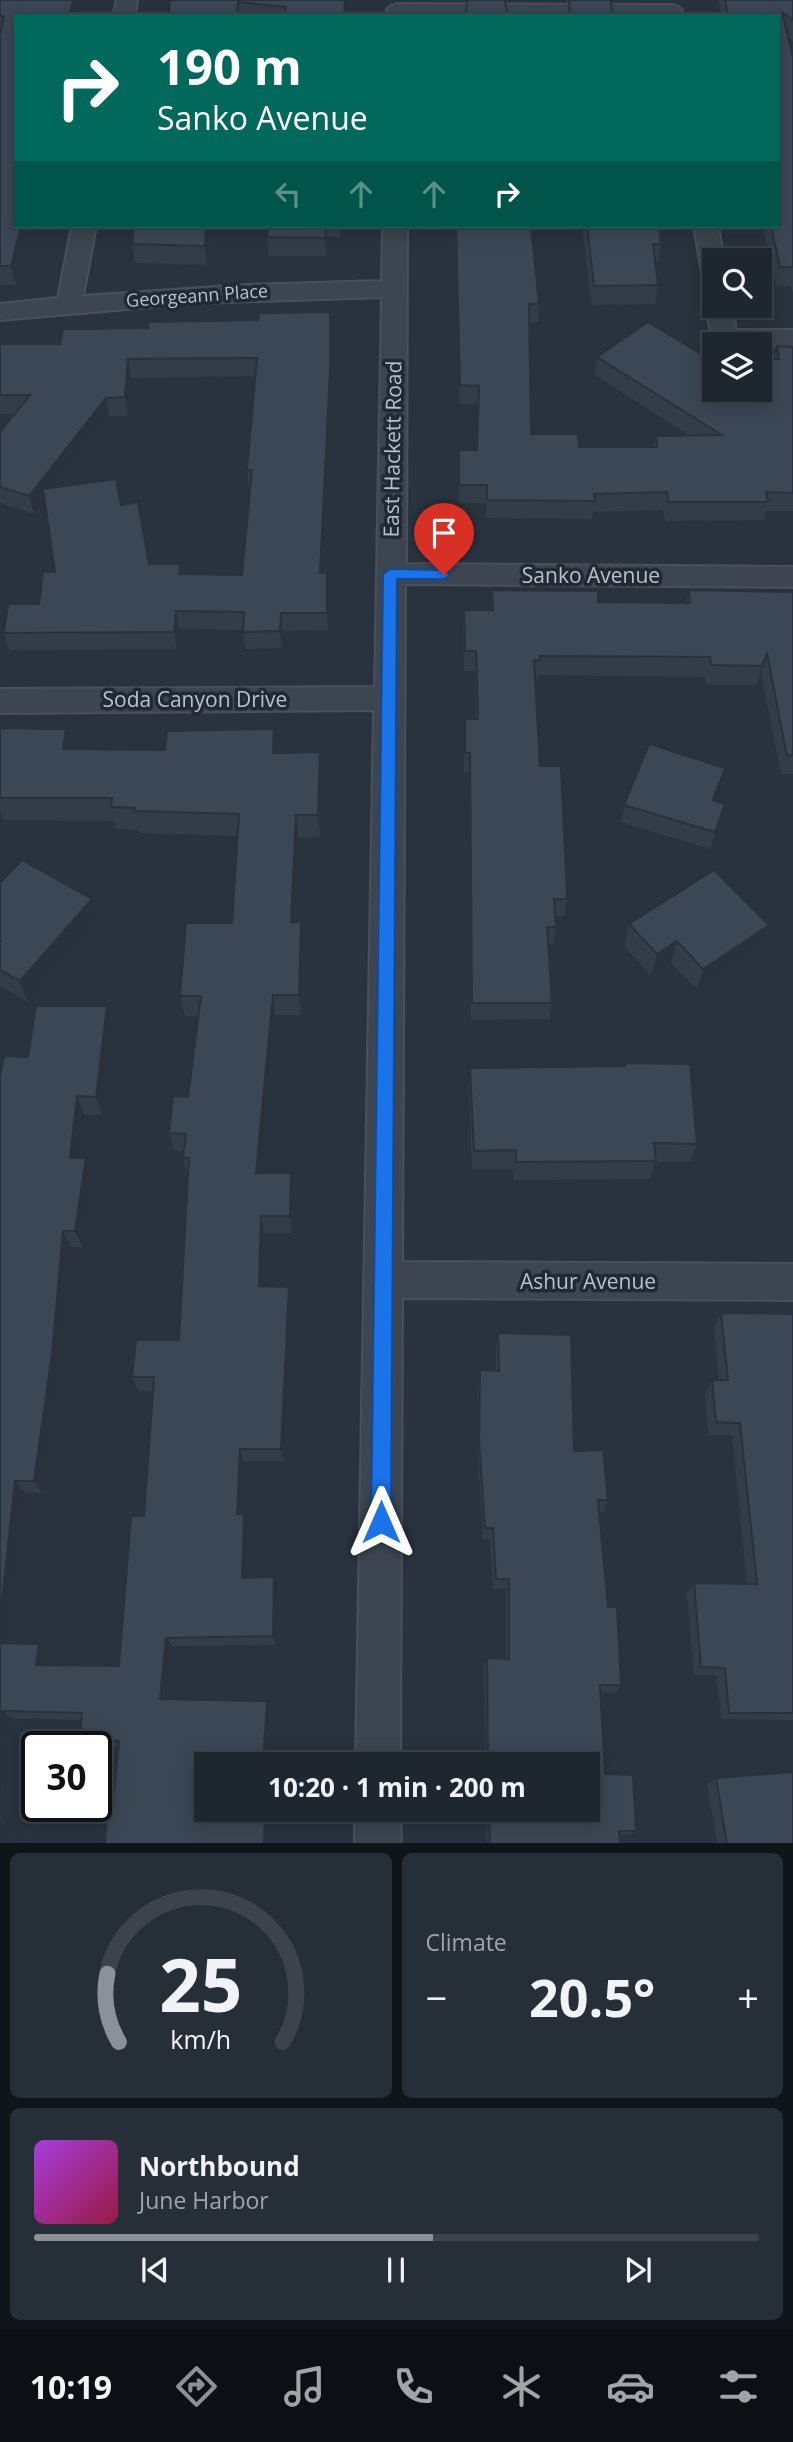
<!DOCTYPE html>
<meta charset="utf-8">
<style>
:root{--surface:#1e262f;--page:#262e37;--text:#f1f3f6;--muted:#a1a5aa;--line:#3c434b;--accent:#8c9099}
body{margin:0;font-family:"Open Sans",sans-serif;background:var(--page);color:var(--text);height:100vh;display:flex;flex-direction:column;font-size:26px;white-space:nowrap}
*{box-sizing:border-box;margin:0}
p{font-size:23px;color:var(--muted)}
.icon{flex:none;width:38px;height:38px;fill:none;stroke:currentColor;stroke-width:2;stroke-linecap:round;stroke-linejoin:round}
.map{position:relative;height:1843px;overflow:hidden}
.panel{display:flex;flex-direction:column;gap:10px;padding:10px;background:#10151a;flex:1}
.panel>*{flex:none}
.top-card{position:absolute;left:14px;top:14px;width:766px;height:214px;border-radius:0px;box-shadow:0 4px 18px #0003,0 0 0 2px var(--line);background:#00695c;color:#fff;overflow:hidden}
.fabs{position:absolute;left:702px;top:248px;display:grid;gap:14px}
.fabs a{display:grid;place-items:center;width:70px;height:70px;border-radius:0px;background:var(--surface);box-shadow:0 4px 18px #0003,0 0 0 2px var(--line);font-size:35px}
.speed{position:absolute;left:21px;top:1731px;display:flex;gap:14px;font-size:35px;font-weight:700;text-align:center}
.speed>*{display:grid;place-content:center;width:91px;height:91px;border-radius:50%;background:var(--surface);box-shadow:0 4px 18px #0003,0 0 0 2px var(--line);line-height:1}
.speed .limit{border:4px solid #111;border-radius:10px;background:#fff;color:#111}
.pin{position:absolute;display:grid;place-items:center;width:60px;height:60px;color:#fff;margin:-72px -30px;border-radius:50% 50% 50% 0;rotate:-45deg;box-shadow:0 0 7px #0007}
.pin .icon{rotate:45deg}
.me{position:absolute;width:77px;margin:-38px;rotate:0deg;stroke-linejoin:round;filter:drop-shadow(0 0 5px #0008)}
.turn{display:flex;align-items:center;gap:24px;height:147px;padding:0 28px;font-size:32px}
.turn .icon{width:91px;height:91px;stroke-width:2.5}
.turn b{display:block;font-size:49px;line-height:60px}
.lanes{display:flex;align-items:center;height:66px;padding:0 28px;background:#0003;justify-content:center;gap:35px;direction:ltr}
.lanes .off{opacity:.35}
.big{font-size:52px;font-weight:700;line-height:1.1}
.panel .tile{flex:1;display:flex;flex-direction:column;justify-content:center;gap:10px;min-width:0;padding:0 24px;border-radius:10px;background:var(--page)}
.panel .dial{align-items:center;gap:0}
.dial svg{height:182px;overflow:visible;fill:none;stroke:var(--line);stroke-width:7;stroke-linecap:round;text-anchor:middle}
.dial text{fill:var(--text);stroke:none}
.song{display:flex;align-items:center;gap:21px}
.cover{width:84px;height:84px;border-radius:10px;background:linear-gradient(135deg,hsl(280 70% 55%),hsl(340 70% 35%))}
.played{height:7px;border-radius:4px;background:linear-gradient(90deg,var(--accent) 55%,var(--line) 55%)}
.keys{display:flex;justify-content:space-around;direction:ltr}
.heat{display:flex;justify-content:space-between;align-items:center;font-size:38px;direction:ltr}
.panel .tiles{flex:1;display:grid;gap:10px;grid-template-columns:1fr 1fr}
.tile:last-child{grid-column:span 2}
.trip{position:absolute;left:194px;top:1752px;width:406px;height:70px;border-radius:0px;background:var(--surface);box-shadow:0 4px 18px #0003,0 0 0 2px var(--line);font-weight:700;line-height:70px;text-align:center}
.tab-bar{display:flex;height:112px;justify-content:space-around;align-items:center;background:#0c0f13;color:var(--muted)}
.tab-bar .icon{width:49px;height:49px}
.tab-bar .on{color:var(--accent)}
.tab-bar b{font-size:32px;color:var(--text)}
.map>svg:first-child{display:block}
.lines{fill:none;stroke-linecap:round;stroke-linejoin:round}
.minor-casing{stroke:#49505c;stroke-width:4}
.minor{fill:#3c4550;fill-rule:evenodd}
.wall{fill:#333d49;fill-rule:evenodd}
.shaded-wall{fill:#29323c}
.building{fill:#3b4755;stroke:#29323c;stroke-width:2}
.route{fill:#1a73e8;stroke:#114b97;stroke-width:2}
.labels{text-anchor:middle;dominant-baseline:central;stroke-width:7;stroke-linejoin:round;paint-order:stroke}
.far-street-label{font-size:18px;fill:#b9c0ca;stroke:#212935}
.street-label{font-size:21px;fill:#b9c0ca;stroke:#212935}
</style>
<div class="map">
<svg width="793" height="1844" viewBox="0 0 793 1844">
<rect width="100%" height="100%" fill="#28333f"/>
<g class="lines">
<defs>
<g id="minor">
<polygon points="117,0 137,0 135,16 113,16"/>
<polygon points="398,4 671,5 678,7 682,11 677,16 391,14 387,10 391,6"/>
<polygon points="72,226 96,226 83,296 246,285 382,281 383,226 407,226 406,564 793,567 793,587 405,584 402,1262 793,1264 793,1300 402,1298 400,1764 356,1764 374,710 0,713 0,689 375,687 382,297 197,303 0,320 0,304 58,298"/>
<polygon points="694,226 718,226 724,261 714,261 714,281 705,278 702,273"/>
<polygon points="714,299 714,306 732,306 736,330 793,330 793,346 716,344 712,338 706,306"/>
<polygon points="355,1810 400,1810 401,1844 355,1844"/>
</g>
</defs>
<use href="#minor" class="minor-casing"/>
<use href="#minor" class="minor"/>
</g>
<g class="wall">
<polygon points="0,0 80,3 77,16 16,16 16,285 0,285"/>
<polygon points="170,0 346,0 345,16 169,16"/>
<polygon points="566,0 611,0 612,16 568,16 569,2 566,2"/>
<polygon points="718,0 793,0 793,41 788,37 793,57 793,294 791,286 776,286 763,226 779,226 779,16 721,16"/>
<polygon points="210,226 207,265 135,263 132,244"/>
<polygon points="268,226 341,226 340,237 327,237 326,256 269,256 267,237"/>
<polygon points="455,226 531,226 539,303 538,322 529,322 531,434 579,447 654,447 656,436 690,436 595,375 597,357 774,359 777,346 793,347 793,511 766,511 764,520 665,521 663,510 593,512 592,519 486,518 486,503 459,503 459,450 477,450 478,404 460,404"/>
<polygon points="582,226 659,226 661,244 658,263 655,263 658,285 655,304 592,305"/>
<path d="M258,320l73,68 -9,185h5l1,57 -46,1v17l-37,1 -2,-19 -64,-1 -2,20 -168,1 -5,-17 35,-29 16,-32 -11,-72 -10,14 -34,-11v-71l15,-18h-15v-70h60l88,-16zM255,376l-8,94 2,18h1l-8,87 -60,-1 -33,-10 -28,-59 -67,-17 55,-72h19l3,-38z"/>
<polygon points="492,590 598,602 686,603 689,590 793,592 793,774 781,774 761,673 757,685 706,685 705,677 538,675 538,679 535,679 540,766 567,899 564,916 555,916 556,927 553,944 548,944 552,1003 550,1019 471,1020 469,772 464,772 464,738 465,719 476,719 475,671 464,671 463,630 464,610 491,610"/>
<polygon points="0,728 66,729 71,749 276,753 320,752 321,775 320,837 298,838 294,922 301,922 303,943 301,1015 275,1015 260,1173 291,1173 293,1190 292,1233 264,1233 262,1286 292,1302 284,1461 244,1461 241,1514 244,1514 248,1525 246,1578 277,1587 276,1645 172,1646 167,1699 267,1701 270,1708 267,1764 206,1764 206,1810 268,1810 268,1844 105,1844 113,1801 119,1747 88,1746 80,1740 82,1720 12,1718 0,1805 0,1076 28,1057 113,1026 102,1115 84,1115 79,1158 86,1158 93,1176 83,1247 71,1247 60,1369 42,1493 25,1493 8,1643 39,1644 48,1652 46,1665 119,1666 144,1516 153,1391 139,1391 132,1377 179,1340 188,1176 183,1158 184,1152 174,1151 169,1133 188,1097 198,1016 185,1016 180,996 232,923 237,836 139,833 139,830 116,829 114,821 3,820 0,834"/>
<polygon points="725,768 715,800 721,820 710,849 621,822 624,805"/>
<polygon points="0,883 92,899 98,921 28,1002 0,986"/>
<polygon points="629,924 761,946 697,990 671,963 651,975 624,946"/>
<polygon points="625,1063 697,1144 690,1162 655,1162 650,1179 514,1180 513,1169 472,1169 469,1088 470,1068 624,1066"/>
<polygon points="721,1313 793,1314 793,1720 721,1719 716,1675 694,1675 687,1593 694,1583 747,1584 732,1435 708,1435 705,1394 712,1380 719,1380 714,1328"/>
<polygon points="498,1333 574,1451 608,1500 603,1512 599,1512 608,1607 621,1685 615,1693 601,1692 605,1774 636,1831 629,1835 619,1835 620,1844 487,1844 487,1810 588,1810 588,1764 486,1764 484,1666 487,1658 506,1659 506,1588 493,1589 490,1539 483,1539 478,1453 478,1384 480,1370 496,1371 496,1348"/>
<polygon points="716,1778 793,1844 717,1844 707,1784"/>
</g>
<g class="shaded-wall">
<polygon points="73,0 80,0 80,3 77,16 70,16"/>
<polygon points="345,0 346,0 345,16 344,16"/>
<polygon points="21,226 29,226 16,285 11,266"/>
<polygon points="206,226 210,226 207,265 205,246"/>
<polygon points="326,226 327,237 326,256 325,238"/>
<polygon points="330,331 331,388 321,591 320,573"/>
<polygon points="128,359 131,378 128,416 125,397"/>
<polygon points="106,398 109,416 34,514 29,496"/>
<polygon points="327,573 328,590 328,630 327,613"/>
<polygon points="176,611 179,629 177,649 174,632"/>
<polygon points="281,613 282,631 282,648 280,631"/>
<polygon points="767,654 761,673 757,685 762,666"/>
<polygon points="66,729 72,752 63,749"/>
<polygon points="274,729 276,752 275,775 273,753"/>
<polygon points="320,752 321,775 320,837 318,815"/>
<polygon points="725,768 721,785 709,816 713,800"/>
<polygon points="725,804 721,820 710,849 715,832"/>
<polygon points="0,811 3,820 0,834"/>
<polygon points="296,815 298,838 293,943 291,922"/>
<polygon points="92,899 98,921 28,1002 20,981"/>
<polygon points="301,922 303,943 301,1015 299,995"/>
<polygon points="769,925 761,946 697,990 703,969"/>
<polygon points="677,941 671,963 651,975 657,954"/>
<polygon points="273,995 275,1015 259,1191 256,1173"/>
<polygon points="107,1006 113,1026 102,1115 96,1097"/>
<polygon points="77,1096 84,1115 77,1175 70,1158"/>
<polygon points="86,1158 93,1176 83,1247 75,1231"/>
<polygon points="291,1173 293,1190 292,1233 290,1216"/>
<polygon points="261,1216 264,1233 262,1302 259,1286"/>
<polygon points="63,1231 71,1247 60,1369 42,1493 34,1481"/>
<polygon points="289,1287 292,1302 284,1461 281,1449"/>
<polygon points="240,1449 244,1461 240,1525 237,1514"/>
<polygon points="15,1481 25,1493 7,1652 0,1645 0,1619"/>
<polygon points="244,1514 248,1525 246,1588 242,1578"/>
<polygon points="274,1577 277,1587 276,1645 273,1636"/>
<polygon points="166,1638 172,1646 166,1706 160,1699"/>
<polygon points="39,1644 48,1652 45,1673 36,1665"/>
<polygon points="267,1701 270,1708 267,1764 263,1764"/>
<polygon points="2,1711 12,1718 0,1805 0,1725"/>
<polygon points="265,1810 268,1810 268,1844 264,1844"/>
<polygon points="3,1814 13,1818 10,1844 0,1844"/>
</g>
<g class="building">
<polygon points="0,0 73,0 70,16 16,16 16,226 21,226 11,266 0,266 0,36 4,16 0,16"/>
<polygon points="170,0 345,0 344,16 285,16 286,7 238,2 237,16 169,16"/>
<polygon points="467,0 505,0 507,16 466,16"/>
<polygon points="569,0 611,0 612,16 570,16"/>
<polygon points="725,0 793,0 793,20 782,12 793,57 793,267 780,267 771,226 779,226 779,16 728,16"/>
<polygon points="134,226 206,226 205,246 132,244"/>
<polygon points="268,226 326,226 325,238 267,237"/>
<polygon points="456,226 531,226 539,303 529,304 531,434 578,434 579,447 657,447 656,436 722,435 597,357 648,322 708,358 714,358 714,390 760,390 760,359 779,359 777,346 793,347 793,493 766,492 768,502 668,502 667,492 594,494 595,501 487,500 487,485 459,485 459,450 477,450 479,386 460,385"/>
<polygon points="587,226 659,226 661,244 653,244 658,285 594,286"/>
<polygon points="330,312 330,370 320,573 327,573 327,613 281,613 280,631 243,632 244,612 176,611 174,632 4,633 8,604 39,604 43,572 55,572 43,489 116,479 121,505 138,502 149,564 180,564 179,574 242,575 252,470 247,470 257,358 128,359 125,397 106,398 29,496 0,487 0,432 30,395 0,395 0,344 60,344 63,329 148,328 148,322 258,320 259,313"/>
<polygon points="492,590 598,591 598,602 690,603 689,590 793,592 793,755 787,756 767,654 762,666 711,665 710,657 540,656 540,660 534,660 540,766 561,766 567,899 554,899 556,927 547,927 552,1003 472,1003 470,753 465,753 465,719 478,719 476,651 465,651 464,610 493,610"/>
<polygon points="0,728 66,729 63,749 165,750 167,731 274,729 273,753 320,752 318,815 296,815 291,922 301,922 299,995 273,995 256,1173 291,1173 290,1216 261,1216 259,1286 289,1287 281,1449 240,1449 237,1514 244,1514 242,1578 274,1577 273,1636 166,1638 160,1699 267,1701 263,1764 206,1764 206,1810 265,1810 264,1844 105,1844 108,1802 113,1801 119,1741 80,1740 82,1713 2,1711 0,1725 0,1643 39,1644 36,1665 119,1666 131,1516 144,1516 154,1377 132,1377 136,1340 179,1340 189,1158 183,1158 186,1134 169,1133 173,1096 188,1097 201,996 180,996 186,923 232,923 239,814 134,811 135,808 111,807 112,798 0,798"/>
<polygon points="649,744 725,768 713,800 725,804 715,832 624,805"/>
<polygon points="22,860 92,899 20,981 0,970 0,942 1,941 0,940 0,883"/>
<polygon points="714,870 769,925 703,969 677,941 657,954 629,924"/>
<polygon points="36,1006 107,1006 96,1097 77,1096 70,1158 86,1158 75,1231 63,1231 52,1354 34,1481 15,1481 0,1619 0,1076 4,1056 28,1057"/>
<polygon points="625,1063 690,1064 697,1144 654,1143 656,1161 516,1162 516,1150 474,1151 470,1068 625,1066"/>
<polygon points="721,1313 793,1314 793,1713 729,1713 725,1668 701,1667 694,1583 757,1584 740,1423 716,1422 712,1380 728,1380"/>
<polygon points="498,1333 571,1335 574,1451 603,1450 608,1500 598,1500 608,1607 617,1607 621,1685 600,1685 605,1774 633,1775 636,1831 619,1831 620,1844 490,1844 489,1810 588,1810 588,1764 488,1764 487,1658 509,1659 509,1579 496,1579 493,1528 485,1528 479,1440 480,1370 499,1371"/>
<polygon points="793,1772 793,1844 727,1844 716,1778"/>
<polygon points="0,1814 3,1814 0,1835"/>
</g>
<polygon class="route" points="390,569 444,570 450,575 444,579 397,579 391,1522 388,1529 381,1532 374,1529 371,1522 383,574"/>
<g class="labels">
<g class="far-street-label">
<text transform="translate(197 295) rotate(-4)">Georgeann Place</text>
</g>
<g class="street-label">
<text transform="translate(392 449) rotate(-89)">East Hackett Road</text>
<text x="591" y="575">Sanko Avenue</text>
<text x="195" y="699">Soda Canyon Drive</text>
<text x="588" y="1281">Ashur Avenue</text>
</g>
</g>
</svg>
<div class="fabs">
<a><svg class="icon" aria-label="search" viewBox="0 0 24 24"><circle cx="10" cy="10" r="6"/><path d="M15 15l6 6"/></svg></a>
<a><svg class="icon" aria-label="layers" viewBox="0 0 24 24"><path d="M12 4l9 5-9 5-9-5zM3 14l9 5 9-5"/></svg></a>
</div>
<div class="speed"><div class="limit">30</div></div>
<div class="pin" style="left:444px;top:575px;background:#d93025"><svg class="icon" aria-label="arrive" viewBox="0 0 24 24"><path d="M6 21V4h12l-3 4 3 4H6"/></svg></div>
<svg class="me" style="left:381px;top:1522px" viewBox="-20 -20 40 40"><path d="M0-17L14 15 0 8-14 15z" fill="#1a73e8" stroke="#fff" stroke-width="4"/></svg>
<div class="trip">10:20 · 1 min · 200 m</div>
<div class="top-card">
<div class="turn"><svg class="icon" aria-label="right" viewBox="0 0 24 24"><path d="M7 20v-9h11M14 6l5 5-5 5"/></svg><div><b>190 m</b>Sanko Avenue</div></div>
<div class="lanes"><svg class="icon off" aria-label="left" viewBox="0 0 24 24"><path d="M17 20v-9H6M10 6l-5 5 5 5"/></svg><svg class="icon off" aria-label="ahead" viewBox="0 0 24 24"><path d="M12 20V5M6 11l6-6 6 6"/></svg><svg class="icon off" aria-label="ahead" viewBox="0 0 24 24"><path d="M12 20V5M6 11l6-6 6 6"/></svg><svg class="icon" aria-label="right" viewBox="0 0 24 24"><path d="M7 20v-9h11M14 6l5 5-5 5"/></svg></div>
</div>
</div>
<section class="panel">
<div class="tiles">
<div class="tile dial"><svg viewBox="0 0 100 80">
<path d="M14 69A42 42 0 1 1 86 69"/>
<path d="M14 69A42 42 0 0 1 9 39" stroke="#8c9099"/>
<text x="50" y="56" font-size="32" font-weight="700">25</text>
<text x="50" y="72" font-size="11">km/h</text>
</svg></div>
<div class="tile"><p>Climate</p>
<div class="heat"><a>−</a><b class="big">20.5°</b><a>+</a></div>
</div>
<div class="tile">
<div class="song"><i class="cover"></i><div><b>Northbound</b><p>June Harbor</p></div></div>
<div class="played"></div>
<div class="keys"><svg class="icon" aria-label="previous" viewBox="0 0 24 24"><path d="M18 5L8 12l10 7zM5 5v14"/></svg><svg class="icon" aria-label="pause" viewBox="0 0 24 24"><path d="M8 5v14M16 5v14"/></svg><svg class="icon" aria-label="next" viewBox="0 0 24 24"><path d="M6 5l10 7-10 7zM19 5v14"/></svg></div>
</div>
</div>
</section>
<nav class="tab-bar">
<b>10:19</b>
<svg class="icon on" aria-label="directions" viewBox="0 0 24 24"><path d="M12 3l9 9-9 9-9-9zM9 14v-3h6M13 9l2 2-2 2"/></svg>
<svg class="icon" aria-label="music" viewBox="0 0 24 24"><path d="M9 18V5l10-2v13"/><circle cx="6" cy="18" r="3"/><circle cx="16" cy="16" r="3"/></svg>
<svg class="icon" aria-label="phone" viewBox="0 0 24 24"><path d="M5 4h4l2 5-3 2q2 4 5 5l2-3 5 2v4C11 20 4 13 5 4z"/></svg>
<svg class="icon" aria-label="climate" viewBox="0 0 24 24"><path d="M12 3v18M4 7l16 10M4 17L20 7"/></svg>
<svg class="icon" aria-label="car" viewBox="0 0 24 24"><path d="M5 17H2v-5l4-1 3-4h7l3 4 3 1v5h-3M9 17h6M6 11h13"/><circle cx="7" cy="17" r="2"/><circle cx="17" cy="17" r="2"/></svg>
<svg class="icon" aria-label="filters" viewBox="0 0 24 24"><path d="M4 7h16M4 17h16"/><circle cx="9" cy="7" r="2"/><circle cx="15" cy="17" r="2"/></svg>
</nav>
